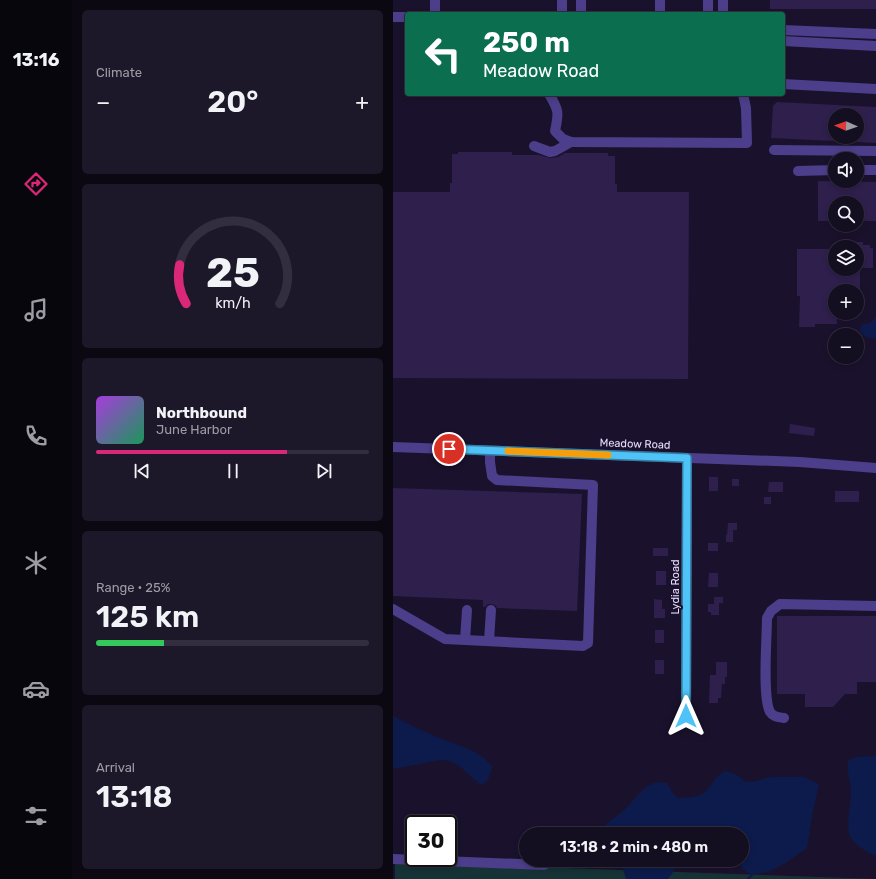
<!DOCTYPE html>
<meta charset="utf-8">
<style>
:root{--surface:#140e21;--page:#1d172a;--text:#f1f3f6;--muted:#9d9ca5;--line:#332e3f;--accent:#db2777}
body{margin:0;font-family:Rubik,sans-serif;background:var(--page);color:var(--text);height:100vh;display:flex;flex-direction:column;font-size:15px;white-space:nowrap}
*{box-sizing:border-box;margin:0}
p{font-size:13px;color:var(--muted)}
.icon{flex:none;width:22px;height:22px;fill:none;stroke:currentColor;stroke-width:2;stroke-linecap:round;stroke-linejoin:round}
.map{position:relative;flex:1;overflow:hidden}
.side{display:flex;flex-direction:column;gap:10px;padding:10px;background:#0b0812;width:321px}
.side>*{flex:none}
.guide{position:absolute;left:12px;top:12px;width:380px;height:84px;border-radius:4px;box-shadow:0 2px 6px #0003,0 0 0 1px var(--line);background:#0b6e4f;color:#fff;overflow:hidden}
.needle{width:26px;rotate:272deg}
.controls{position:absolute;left:435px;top:108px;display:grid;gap:8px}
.controls a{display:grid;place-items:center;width:36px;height:36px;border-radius:50%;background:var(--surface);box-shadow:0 2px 6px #0003,0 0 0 1px var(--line);font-size:20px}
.speed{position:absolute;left:12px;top:815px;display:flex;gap:8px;font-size:20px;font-weight:700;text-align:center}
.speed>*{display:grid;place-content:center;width:52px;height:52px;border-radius:50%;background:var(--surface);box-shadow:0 2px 6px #0003,0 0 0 1px var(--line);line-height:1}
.speed .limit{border:2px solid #111;border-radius:6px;background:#fff;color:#111}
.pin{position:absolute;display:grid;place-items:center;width:34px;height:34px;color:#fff;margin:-17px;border:2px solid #fff;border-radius:50%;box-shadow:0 1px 4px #0007}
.me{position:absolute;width:44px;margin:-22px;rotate:0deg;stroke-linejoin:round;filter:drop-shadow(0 0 3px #0008)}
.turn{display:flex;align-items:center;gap:14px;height:84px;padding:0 12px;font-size:18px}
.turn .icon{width:52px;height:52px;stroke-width:2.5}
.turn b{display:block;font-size:28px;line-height:34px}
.big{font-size:30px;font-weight:600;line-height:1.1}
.side .widget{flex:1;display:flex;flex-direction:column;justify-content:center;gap:6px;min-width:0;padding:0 14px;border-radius:6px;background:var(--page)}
.side .dial{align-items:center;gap:0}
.dial svg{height:104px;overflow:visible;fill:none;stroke:var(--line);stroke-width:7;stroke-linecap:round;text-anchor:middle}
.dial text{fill:var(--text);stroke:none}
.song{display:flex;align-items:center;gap:12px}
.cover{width:48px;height:48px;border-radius:6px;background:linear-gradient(135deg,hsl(280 70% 55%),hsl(150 70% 35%))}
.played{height:4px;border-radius:2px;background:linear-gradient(90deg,var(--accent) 70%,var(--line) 70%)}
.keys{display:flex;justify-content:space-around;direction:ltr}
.heat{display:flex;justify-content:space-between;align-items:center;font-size:22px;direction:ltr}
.charge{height:6px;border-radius:3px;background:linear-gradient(90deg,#34c759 25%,var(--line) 0)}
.trip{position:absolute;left:126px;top:827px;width:230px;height:40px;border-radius:20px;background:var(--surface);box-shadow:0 2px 6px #0003,0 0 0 1px var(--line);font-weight:600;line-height:40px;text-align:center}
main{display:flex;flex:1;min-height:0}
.dock{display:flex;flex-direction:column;width:72px;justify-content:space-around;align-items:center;background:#08060d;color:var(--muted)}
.dock .icon{width:28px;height:28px}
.dock .on{color:var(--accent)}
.dock b{font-size:18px;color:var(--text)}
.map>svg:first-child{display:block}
.green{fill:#153336}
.water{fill:#0c1b4b}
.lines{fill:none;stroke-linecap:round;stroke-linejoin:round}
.stream{stroke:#0c1b4b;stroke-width:2}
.building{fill:#2e1f4d}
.minor{stroke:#4c3e8a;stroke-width:10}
.route-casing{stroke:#337fa1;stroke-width:10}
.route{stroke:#4fc3f7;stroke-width:7}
.slow{stroke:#f59e0b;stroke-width:7}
.labels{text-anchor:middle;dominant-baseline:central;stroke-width:4;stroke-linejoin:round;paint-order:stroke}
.street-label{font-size:11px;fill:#e6defe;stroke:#1a122c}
</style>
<main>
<nav class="dock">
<b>13:16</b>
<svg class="icon on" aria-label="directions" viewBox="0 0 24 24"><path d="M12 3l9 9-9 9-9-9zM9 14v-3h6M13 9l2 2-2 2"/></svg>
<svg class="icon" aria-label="music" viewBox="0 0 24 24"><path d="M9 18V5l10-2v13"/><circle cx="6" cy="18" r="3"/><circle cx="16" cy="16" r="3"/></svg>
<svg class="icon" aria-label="phone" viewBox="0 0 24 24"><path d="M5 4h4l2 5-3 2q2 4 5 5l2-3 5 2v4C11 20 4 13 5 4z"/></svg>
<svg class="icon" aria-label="climate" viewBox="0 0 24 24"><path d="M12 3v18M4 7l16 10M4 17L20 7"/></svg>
<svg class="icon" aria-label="car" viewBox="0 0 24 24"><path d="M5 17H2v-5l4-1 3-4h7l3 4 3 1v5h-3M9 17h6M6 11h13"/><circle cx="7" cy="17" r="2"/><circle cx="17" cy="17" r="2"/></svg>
<svg class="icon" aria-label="filters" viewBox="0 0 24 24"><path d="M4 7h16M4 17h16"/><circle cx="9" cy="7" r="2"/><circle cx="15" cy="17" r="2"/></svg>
</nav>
<section class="side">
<div class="widget"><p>Climate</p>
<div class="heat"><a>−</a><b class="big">20°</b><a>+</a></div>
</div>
<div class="widget dial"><svg viewBox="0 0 100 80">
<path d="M14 69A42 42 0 1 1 86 69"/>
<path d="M14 69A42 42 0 0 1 9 39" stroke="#db2777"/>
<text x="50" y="56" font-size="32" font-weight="700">25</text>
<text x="50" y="72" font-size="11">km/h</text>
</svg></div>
<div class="widget">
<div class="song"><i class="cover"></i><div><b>Northbound</b><p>June Harbor</p></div></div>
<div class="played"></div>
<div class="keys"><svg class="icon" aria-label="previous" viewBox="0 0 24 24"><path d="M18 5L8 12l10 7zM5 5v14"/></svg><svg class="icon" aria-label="pause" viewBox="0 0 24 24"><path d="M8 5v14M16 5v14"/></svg><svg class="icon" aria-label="next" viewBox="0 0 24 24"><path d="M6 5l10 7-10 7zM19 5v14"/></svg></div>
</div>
<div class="widget"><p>Range · 25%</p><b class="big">125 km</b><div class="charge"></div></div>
<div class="widget"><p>Arrival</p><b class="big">13:18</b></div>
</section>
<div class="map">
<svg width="483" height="879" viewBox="0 0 483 879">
<rect width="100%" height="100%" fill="#1a122c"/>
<polygon class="green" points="2,862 483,879 2,879"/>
<g class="water">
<polygon points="483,317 483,339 472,337 466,330 470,324 476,324"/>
<path d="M0,716c13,7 26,13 39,19 20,9 48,14 60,32 -2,7 -3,14 -10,18 -15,-9 -23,-26 -42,-25l-41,8h-6z"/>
<path d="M483,756v100c-39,-18 -26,-29 -25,-64 0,-11 -5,-20 -3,-31l8,-4z"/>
<path d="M333,771l11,4 7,6 8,1 18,-5h34l15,7 -7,32 -5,32 -20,14 -16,9 -19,4 -10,-6 -2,-9h2v-26h-10l-3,-2 -10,2h-114l-1,-4 3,-7 15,-11 24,-25 10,-5 11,1 5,9 6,6c6,-1 16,0 22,-3 12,-6 13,-19 26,-24z"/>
<path d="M227,860h62c-4,2 -9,14 -14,19h-42z"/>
</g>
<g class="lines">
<polyline class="stream" points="355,879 359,875"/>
</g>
<g class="building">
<rect x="377" y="0" width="106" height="9"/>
<polygon points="384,102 483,107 483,143 464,142 464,115 442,115 442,141 378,138 380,106"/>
<polygon points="65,152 119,152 119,155 146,155 158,158 165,157 172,153 215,153 215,156 222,156 222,184 224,184 224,192 296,192 295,379 0,378 0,192 57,192 57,183 59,183 59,154 65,154"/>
<polygon points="425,181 483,182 483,221 464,221 464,203 442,203 442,221 425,221"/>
<polygon points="464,242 470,242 470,245 477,245 477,248 480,248 480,268 464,268"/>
<polygon points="404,249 442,249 442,269 467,269 467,291 442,291 442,313 444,313 444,324 422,324 422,327 406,327 407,296 404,296"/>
<polygon points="397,424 422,428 421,436 396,433"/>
<rect x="316" y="477" width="9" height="14"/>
<rect x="339" y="479" width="7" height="7"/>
<polygon points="376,482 390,482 390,492 375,492"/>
<polygon points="0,488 189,494 184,611 104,608 102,605 98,604 95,604 92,607 90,607 90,600 0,596"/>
<rect x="442" y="491" width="24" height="11"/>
<rect x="371" y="497" width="7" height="7"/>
<polygon points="335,523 344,523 344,530 340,530 340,542 333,542 333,534 334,535"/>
<rect x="315" y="543" width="10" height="8"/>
<rect x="260" y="548" width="15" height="8"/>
<rect x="263" y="571" width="10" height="14"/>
<polygon points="316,573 325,573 325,587 315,587"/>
<polygon points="321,597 330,597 330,603 326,603 326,615 318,615 318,612 315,612 315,604 321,604"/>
<polygon points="261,599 269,600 269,609 272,609 272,618 261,618"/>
<polygon points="384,616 483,616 483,682 464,682 464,694 452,694 440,707 412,707 412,694 384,694"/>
<rect x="262" y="630" width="9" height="13"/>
<rect x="262" y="660" width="9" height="14"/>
<polygon points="323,662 334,662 334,677 332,677 332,684 329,684 328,698 325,698 325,703 316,703 317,675 323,675"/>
</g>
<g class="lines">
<g class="minor">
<polyline points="42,0 42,14"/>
<polyline points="267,0 267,14"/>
<polyline points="169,14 169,0"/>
<polyline points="188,14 188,0"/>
<polyline points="315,14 315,0"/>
<polyline points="330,14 330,0"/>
<polyline points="0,17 14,17"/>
<polyline points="390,30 483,34"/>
<polyline points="390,41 483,46"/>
<polyline points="390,84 483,89"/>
<path d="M156,94c10,16 10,19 6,37l8,8 8,3 176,1 -1,-35 -3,-14"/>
<polyline points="141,146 157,152 162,151 178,142"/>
<polyline points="381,150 483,151"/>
<polyline points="464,170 483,170"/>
<polyline points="405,171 442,170"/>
<polyline points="0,447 407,462 483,468"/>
<polyline points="0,609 52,639 190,646 195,643 200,485 104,480 99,476 97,462 97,451"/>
<polyline points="72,640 74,610"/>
<polyline points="96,641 98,610"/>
<polyline points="293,716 294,458"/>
<path d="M391,718c-6,-1 -11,-1 -14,-6 -8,-15 -3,-74 -3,-94l4,-7 9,-7 96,2"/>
<polyline points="0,859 151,865"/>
</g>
</g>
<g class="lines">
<defs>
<polyline id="route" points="56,449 294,458 293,716"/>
</defs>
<use href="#route" class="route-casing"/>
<use href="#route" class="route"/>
<polyline class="slow" points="115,451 215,455"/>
</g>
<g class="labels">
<g class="street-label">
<text transform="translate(242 444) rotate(2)">Meadow Road</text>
<text transform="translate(282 587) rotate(-90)">Lydia Road</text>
</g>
</g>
</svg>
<div class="controls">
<a><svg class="needle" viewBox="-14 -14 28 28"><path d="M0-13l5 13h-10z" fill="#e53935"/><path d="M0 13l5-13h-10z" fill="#9d9ca5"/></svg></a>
<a><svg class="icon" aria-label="sound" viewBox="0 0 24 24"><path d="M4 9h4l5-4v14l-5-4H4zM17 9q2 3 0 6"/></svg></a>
<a><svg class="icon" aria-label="search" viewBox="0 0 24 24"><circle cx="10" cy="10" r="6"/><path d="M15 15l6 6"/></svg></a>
<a><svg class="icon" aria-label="layers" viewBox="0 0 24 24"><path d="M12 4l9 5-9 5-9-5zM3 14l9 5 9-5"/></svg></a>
<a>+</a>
<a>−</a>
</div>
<div class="speed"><div class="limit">30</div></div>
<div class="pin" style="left:56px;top:449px;background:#d93025"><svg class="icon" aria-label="arrive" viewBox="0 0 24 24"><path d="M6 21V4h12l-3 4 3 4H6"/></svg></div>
<svg class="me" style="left:293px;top:716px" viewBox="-20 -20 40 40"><path d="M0-17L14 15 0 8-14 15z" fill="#4fc3f7" stroke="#fff" stroke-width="4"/></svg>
<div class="trip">13:18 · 2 min · 480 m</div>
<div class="guide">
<div class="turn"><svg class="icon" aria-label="left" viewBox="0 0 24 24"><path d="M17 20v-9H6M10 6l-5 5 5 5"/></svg><div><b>250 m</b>Meadow Road</div></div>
</div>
</div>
</main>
